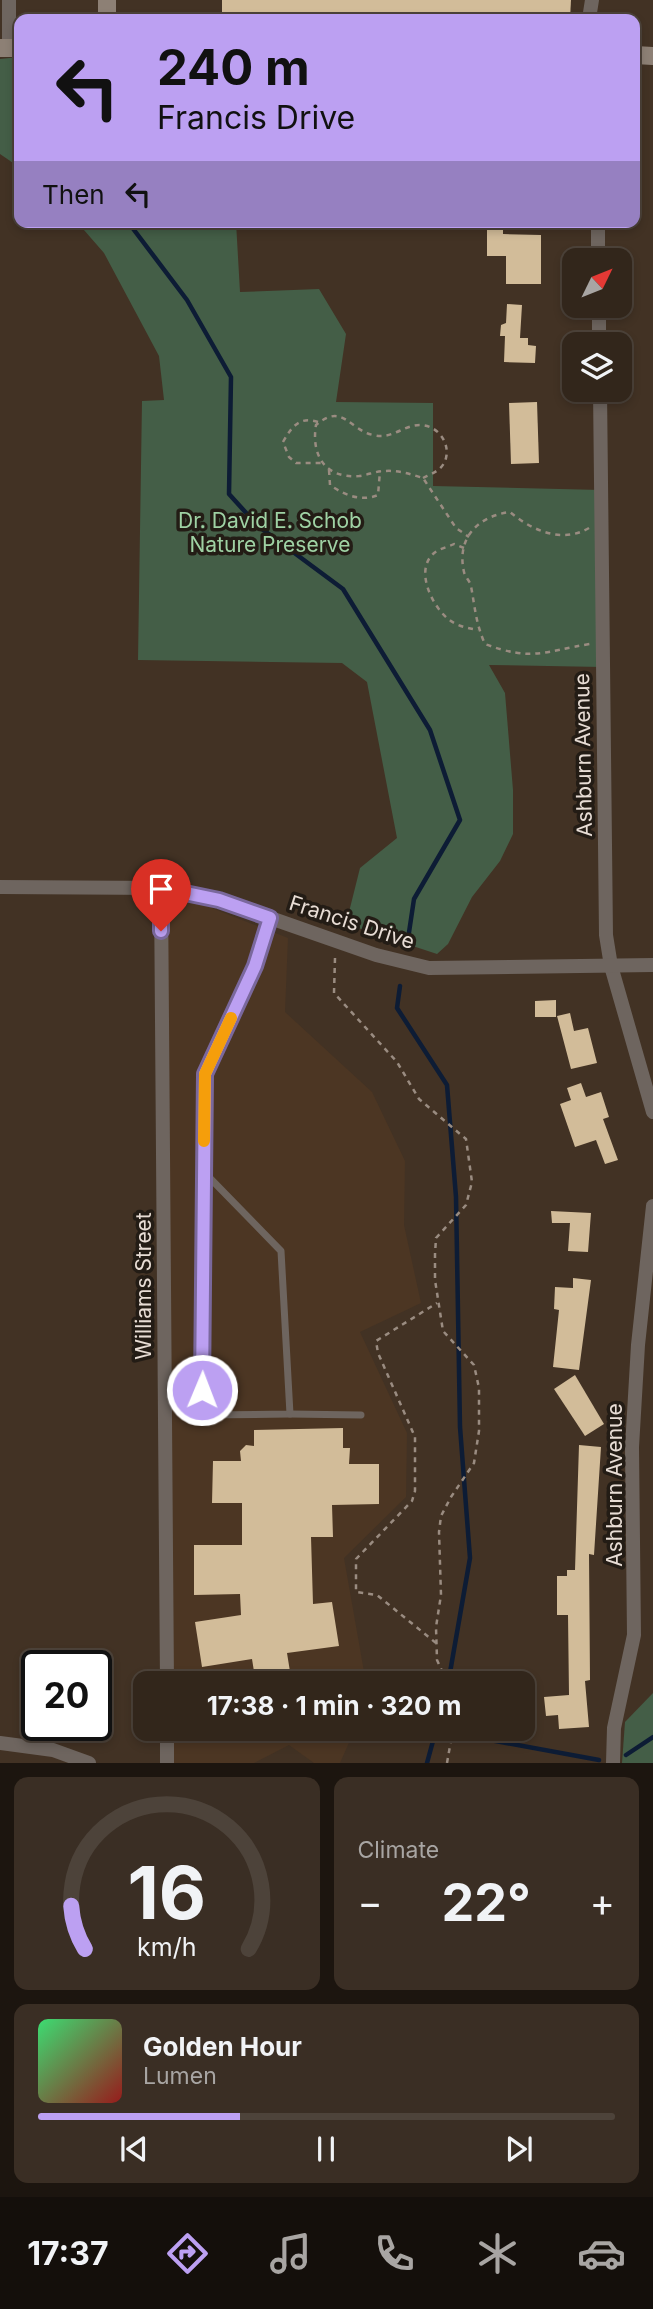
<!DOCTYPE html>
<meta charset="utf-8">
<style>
:root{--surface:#32261b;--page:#3a2e24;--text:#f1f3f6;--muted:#a8a5a3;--line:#4d433a;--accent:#bca0f2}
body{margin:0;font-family:Inter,sans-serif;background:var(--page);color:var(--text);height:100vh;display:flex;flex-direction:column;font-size:26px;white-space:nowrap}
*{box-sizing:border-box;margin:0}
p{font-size:23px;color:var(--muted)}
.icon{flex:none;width:38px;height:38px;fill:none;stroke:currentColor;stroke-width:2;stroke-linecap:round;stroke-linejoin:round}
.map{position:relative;height:1763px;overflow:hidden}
.side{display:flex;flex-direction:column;gap:14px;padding:14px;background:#1c150f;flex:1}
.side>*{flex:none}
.top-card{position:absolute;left:14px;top:14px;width:626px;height:214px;border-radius:14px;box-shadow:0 4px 10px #0003,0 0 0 2px var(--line);background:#bca0f2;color:#111;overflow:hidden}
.needle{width:46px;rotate:47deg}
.fabs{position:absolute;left:562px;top:248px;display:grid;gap:14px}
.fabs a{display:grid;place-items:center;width:70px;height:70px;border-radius:14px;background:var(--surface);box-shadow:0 4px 10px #0003,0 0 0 2px var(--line);font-size:35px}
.speed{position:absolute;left:21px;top:1650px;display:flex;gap:14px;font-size:35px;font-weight:700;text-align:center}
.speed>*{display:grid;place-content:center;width:91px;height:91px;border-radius:50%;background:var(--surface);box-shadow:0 4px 10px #0003,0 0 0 2px var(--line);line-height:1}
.speed .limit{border:4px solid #111;border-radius:10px;background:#fff;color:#111}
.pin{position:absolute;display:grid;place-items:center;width:60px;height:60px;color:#fff;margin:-72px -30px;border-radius:50% 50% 50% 0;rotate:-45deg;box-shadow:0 0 7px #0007}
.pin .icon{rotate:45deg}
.me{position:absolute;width:77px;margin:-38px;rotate:1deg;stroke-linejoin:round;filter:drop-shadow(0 0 5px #0008)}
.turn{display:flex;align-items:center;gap:24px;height:147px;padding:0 28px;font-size:32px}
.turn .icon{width:91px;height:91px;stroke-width:2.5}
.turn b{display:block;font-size:49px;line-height:60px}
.then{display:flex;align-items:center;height:66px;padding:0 28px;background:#0003;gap:14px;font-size:26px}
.big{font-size:52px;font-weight:700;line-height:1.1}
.side .tile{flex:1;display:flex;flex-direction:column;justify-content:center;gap:10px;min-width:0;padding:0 24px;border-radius:14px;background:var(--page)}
.side .dial{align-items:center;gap:0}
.dial svg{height:182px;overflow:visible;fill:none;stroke:var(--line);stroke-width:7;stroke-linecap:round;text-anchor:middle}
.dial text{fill:var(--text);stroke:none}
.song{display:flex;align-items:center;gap:21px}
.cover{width:84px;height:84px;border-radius:10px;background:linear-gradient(135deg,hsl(140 70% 55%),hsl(0 70% 35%))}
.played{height:7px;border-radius:4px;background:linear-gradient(90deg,var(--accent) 35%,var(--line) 35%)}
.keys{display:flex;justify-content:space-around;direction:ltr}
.heat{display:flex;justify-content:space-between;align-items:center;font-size:38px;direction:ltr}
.side .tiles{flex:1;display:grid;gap:14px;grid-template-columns:1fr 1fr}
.tile:last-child{grid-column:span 2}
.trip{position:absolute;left:133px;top:1671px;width:402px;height:70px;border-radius:14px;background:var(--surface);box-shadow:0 4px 10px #0003,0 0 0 2px var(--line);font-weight:700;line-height:70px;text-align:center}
.menu{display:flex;height:112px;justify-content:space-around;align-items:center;background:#140f0b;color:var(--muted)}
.menu .icon{width:49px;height:49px}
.menu .on{color:var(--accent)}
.menu b{font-size:32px;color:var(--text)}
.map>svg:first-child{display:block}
.built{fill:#4c3623}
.green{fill:#445e47}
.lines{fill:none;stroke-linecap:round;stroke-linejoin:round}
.stream{stroke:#0d1c35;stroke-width:4.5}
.building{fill:#d2bc99}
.path{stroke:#9a8c81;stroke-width:2.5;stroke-dasharray:5 5;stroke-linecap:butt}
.lane{stroke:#6e655f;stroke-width:7}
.street{stroke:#6e655f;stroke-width:14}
.secondary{stroke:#8d8075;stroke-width:18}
.route-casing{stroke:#7a689d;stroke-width:18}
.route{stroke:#bca0f2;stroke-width:12}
.slow{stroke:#f59e0b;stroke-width:12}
.labels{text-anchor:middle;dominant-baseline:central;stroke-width:7;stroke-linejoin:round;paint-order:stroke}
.park-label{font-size:21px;fill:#9fd2a4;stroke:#231c15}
.street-label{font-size:21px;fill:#e8ddd5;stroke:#231c15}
</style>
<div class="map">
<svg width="653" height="1763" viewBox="0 0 653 1763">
<rect width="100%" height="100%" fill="#423224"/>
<g class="built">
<polygon points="161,888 288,938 285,1012 372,1092 405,1161 404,1225 421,1303 360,1332 407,1433 406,1497 344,1558 366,1683 167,1683"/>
<polygon points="167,1729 355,1729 340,1763 314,1763 289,1745 254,1763 167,1763"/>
</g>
<g class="green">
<polygon points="19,57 19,167 0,154 0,59"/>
<polygon points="77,222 236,222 240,292 319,289 346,334 336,402 433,403 433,486 601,490 602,667 489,665 505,693 513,790 513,834 500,861 472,897 448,944 437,954 346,924 360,868 397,838 367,682 342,663 138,660 142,401 164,400 159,356 104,253"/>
<polygon points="653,1693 653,1763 622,1763 625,1722"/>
</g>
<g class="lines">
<g class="stream">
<polyline points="128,222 187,300 231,377 229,494 258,526 343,589 430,730 460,820 414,899 408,939"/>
<polyline points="400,986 397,1008 447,1085 456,1197 460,1427 470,1558 448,1684"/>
<polyline points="436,1730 599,1760"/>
<polyline points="626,1755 653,1737"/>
<polyline points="427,1763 436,1730"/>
</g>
</g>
<g class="building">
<polygon points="222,0 571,0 570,19 222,19"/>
<polygon points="487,222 503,222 503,234 541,235 541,284 506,284 506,256 487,256"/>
<polygon points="507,304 522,305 520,338 528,338 528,345 536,346 535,363 504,362 505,336 500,336 501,325 506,323"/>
<polygon points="537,402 539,463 511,464 509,403"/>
<polygon points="556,1000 556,1017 535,1017 535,1001"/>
<polygon points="570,1013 574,1031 588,1028 597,1063 571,1069 557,1016"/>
<polygon points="581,1083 586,1097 601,1092 609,1117 603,1119 618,1160 605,1164 596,1140 575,1147 560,1104 571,1100 567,1088"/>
<polygon points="551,1211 591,1213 588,1252 568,1251 570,1223 552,1223"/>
<polygon points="573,1278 591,1280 579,1370 553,1367 559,1310 554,1309 555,1287 573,1288"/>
<polygon points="575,1375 604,1424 585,1436 554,1389"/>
<polygon points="343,1428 343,1448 350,1448 349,1464 379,1464 379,1504 332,1505 333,1537 311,1537 313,1604 332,1602 339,1646 287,1653 292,1684 256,1684 252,1659 202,1667 195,1622 241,1615 240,1594 194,1595 194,1545 242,1545 242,1503 212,1503 213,1461 241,1461 240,1451 246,1445 254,1446 254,1430"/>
<polygon points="579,1445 601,1447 594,1555 589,1554 590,1680 585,1681 589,1727 559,1729 558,1715 546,1716 544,1697 569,1695 568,1615 557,1615 557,1576 567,1576 567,1570 575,1570"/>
<polygon points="344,1671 345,1684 306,1684 306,1677"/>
</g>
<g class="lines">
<g class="path">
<path d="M318,422c-18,-6 -26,4 -35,20l6,15 7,6h26"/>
<path d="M329,470l1,15c14,10 31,17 48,10l2,-24"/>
<path d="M423,478c10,-5 20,-8 23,-20 4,-16 -9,-33 -26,-33 -17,0 -28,15 -47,10 -24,-5 -30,-33 -57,-10 -5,30 9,54 43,51 9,-1 17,-5 26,-5 13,-1 25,3 38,7l33,50 13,9"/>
<path d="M589,528c-27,16 -58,2 -79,-16 -31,4 -54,25 -46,60 1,5 6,9 7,14 4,22 5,38 14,58 48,18 59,7 105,0"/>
<path d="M464,548l-10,-4c-6,3 -16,5 -21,10 -18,17 -1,51 14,64 9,8 20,10 31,12"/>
<polyline points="335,958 334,993 397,1062 419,1099 466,1139 472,1182 466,1205 436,1238 435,1254 435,1280 443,1331 474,1365 479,1388 479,1431 474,1463 451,1497 441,1516 439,1532 441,1595 436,1627 437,1660 448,1684"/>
<polyline points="436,1643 377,1595 356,1592 356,1559 412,1501 415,1491 415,1437 378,1353 376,1341 437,1303"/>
<polyline points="447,1763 453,1729"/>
</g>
<g class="lane">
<polyline points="204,1172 281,1251 290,1414 202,1415 205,1074 255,966 269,918"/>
<polyline points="290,1414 361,1415"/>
</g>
<g class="street">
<polyline points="589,19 592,0"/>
<polyline points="9,48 9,0"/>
<polyline points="598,222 598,261"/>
<polyline points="599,306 599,345"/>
<polyline points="600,390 606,935 611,966 653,1112"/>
<polyline points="0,887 161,888 219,900 376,955 429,968 653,965"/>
<polyline points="161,888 167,1684"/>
<polyline points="167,1729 167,1763"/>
<polyline points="0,1743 53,1750 89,1763"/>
<polyline points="613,1763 614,1728 634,1635 632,1447 638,1345 653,1206"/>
</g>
<g class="secondary">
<polyline points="107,19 107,0"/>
<polyline points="0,48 19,48"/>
<polyline points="635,55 653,56"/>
</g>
</g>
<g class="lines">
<defs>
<polyline id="route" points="161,931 161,888 219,900 270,918 255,966 205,1074 202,1390"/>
</defs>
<use href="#route" class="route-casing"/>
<use href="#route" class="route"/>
<polyline class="slow" points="204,1141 205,1074 231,1018"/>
</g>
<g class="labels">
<g class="park-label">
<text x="270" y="520">Dr. David E. Schob<tspan x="270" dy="24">Nature Preserve</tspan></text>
</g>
<g class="street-label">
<text transform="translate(583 755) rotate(-91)">Ashburn Avenue</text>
<text transform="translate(352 922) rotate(18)">Francis Drive</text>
<text transform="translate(143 1286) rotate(-90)">Williams Street</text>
<text transform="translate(614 1485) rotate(-90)">Ashburn Avenue</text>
</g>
</g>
</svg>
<div class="fabs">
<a><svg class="needle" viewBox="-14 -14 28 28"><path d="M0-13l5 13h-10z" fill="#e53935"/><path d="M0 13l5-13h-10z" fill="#a8a5a3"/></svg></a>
<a><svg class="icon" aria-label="layers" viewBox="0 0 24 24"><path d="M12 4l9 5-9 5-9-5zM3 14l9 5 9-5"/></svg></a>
</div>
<div class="speed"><div class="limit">20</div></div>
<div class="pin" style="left:161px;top:931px;background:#d93025"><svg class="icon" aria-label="arrive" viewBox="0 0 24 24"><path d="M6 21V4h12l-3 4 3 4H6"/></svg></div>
<svg class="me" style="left:202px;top:1390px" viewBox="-20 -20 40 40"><circle r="17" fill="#bca0f2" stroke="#fff" stroke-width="3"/><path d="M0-11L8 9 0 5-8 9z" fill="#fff"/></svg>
<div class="trip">17:38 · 1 min · 320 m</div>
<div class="top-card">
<div class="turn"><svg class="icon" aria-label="left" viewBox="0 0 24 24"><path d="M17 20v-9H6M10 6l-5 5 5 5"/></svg><div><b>240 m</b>Francis Drive</div></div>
<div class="then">Then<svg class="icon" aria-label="left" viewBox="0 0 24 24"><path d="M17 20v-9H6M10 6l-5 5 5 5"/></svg></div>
</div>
</div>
<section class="side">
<div class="tiles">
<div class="tile dial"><svg viewBox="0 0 100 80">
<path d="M14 69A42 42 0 1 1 86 69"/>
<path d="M14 69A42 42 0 0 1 8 50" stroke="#bca0f2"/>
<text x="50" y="56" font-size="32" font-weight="700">16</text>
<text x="50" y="72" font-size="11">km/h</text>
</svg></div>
<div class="tile"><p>Climate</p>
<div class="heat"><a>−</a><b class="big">22°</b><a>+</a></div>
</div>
<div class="tile">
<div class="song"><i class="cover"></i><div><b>Golden Hour</b><p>Lumen</p></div></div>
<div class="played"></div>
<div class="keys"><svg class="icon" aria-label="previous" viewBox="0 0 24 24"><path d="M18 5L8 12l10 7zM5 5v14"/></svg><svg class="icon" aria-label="pause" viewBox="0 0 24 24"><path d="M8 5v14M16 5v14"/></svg><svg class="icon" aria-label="next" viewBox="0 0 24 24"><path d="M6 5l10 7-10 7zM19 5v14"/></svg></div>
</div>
</div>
</section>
<nav class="menu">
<b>17:37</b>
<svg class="icon on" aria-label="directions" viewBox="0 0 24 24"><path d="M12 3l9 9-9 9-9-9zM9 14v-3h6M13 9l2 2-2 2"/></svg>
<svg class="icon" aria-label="music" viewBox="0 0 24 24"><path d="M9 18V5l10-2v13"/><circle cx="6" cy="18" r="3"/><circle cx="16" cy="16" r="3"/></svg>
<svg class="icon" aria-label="phone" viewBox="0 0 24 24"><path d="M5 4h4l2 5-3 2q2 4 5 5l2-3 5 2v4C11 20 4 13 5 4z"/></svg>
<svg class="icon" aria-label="climate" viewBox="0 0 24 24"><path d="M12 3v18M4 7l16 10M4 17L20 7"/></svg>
<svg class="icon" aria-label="car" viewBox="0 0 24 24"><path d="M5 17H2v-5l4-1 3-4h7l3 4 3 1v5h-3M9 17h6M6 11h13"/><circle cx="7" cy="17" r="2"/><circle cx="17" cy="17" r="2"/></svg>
</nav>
